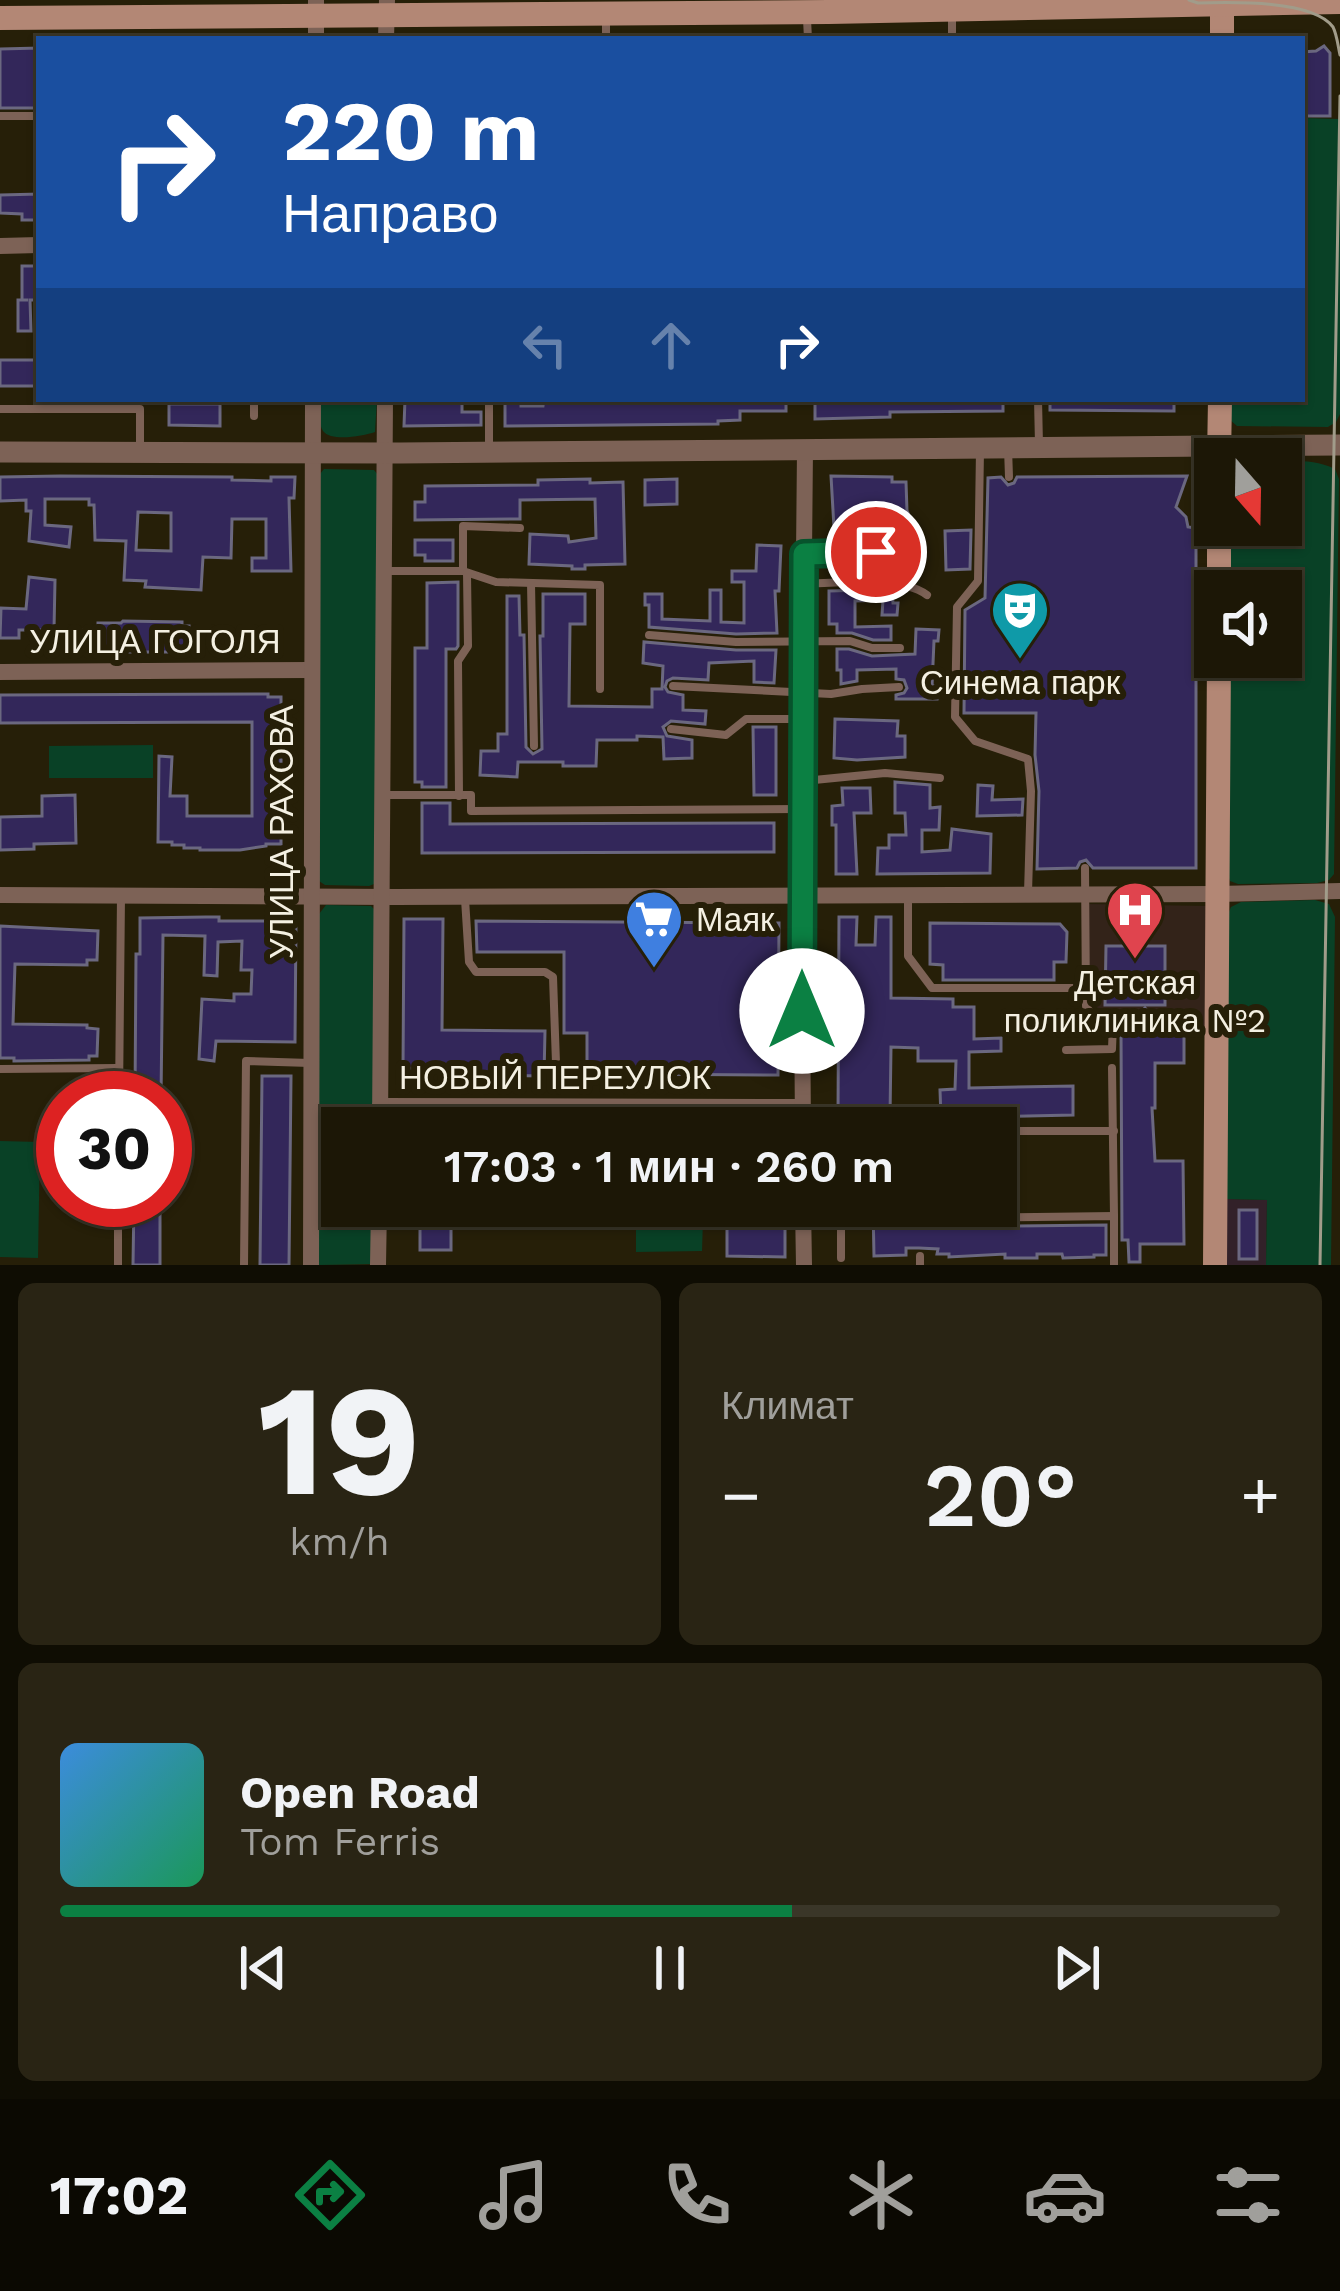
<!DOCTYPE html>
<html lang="ru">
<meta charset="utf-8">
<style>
:root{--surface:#1c1706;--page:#292414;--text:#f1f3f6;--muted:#a09f9b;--line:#3a3628;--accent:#0b8043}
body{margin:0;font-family:"Work Sans",sans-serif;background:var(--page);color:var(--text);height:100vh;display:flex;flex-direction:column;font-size:45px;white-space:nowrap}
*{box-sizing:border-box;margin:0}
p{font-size:39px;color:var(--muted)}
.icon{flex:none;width:66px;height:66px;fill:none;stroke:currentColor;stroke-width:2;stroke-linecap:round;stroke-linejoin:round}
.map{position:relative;height:1265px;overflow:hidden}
.details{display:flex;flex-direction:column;gap:18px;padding:18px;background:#0f0d03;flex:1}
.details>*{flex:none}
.guide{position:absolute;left:36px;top:36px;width:1269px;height:366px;border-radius:0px;box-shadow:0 3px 9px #0004,0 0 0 3px var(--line);background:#1a4fa0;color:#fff;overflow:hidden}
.needle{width:78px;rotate:160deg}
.tools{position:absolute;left:1194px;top:438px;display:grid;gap:24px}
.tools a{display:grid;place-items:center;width:108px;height:108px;border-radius:0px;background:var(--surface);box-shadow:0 3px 9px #0004,0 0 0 3px var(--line);font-size:60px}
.speed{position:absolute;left:36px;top:1071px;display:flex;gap:24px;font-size:60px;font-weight:700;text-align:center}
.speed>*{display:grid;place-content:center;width:156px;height:156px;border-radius:50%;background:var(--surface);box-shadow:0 3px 9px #0004,0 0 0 3px var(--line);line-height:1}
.speed .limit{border:18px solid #d22;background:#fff;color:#111}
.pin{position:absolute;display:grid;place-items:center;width:102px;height:102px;color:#fff;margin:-51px;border:6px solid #fff;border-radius:50%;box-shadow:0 3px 12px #0007}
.me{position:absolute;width:132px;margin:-66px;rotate:0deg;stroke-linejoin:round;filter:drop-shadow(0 0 9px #0008)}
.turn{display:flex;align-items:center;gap:42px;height:252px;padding:0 48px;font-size:54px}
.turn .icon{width:156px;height:156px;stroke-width:2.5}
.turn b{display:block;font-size:84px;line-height:102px}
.lanes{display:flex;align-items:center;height:114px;padding:0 48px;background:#0003;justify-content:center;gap:60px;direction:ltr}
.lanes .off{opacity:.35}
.big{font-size:90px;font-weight:600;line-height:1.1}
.details .card{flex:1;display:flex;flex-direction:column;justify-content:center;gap:18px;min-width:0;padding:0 42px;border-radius:18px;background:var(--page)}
.details .dial{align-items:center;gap:0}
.dial b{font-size:156px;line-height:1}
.song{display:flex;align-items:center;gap:36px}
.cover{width:144px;height:144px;border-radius:18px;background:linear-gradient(135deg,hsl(210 70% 55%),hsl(150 70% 35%))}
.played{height:12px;border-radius:6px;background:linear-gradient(90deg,var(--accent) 60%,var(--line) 60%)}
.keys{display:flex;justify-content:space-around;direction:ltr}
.heat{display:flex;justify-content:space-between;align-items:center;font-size:66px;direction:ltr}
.details .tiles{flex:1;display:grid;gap:18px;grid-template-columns:1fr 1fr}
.card:last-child{grid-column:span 2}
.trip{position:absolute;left:321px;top:1107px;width:696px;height:120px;border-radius:0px;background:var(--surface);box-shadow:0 3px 9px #0004,0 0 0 3px var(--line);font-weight:600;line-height:120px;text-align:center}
.dock{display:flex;height:192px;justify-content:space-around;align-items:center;background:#0b0902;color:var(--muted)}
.dock .icon{width:84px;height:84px}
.dock .active{color:var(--accent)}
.dock b{font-size:54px;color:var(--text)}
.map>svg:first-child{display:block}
.industrial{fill:#322129}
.medical{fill:#332319}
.green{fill:#094126}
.building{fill:#33275a;stroke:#6b6880;stroke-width:3;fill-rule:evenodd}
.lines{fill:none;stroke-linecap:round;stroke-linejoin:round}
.service{stroke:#7d6256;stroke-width:8}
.minor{stroke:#7d6256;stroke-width:16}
.tertiary{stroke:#7d6256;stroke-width:21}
.secondary{stroke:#b38775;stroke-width:24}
.tram{stroke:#a19c8a;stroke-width:3}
.route-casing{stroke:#07532c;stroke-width:30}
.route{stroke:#0b8043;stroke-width:21}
.labels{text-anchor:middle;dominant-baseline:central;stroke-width:12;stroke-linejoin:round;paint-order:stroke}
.street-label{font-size:33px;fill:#f4f0e2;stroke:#261f08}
.poi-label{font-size:33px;fill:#f4f0e2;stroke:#261f08}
</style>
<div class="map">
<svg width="1340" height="1265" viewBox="0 0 1340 1265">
<rect width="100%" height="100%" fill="#261f08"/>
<polygon class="industrial" points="1226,1199 1267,1200 1266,1265 1225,1265"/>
<polygon class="medical" points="1087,904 1207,906 1209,1026 1161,1028 1150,1020 1118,1030 1119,1019 1087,1002"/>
<g class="green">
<polygon points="1302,118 1340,119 1340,414 1336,422 1328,427 1237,426 1229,419 1229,399 1302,399"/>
<path d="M321,399h56l-2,33c-12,4 -44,10 -52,-1 -5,-7 -2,-23 -2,-32z"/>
<path d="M1281,461c19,0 36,-1 54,8l4,10 -5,395 -5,6 -12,3 -79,1 -8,-3 -3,-8v-216h54v-66h-54l1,-66h53z"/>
<polygon points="324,469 374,470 378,475 374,884 369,886 325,885 319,881 320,474"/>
<polygon points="153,745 153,778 49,778 49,746"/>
<polygon points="1315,900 1329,904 1335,917 1331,1265 1266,1265 1267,1200 1226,1199 1227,916 1231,907 1241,902"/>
<polygon points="326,905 371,906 374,909 374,1128 342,1128 342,1206 374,1206 373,1264 319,1265 319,914"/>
<polygon points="0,1141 40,1142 38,1258 0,1257"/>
<polygon points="703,1220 702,1251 636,1252 636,1222"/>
</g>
<g class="building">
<polygon points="1324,46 1330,53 1330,116 1302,116 1302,52 1316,51"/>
<polygon points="39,48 39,108 0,108 0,49"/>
<polygon points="39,194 39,220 22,220 22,214 0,213 0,195"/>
<polygon points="22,266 39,266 39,300 30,300 31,331 18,331 18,300 28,300 22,300"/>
<rect x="0" y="360" width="39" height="26"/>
<polygon points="405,399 462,399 462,412 481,412 481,425 404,426"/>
<polygon points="544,399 786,399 786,411 740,411 740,420 718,421 718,424 505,426 505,402 521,402 521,406 543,406"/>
<polygon points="815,399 1003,399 1003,411 890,412 890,417 815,419"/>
<polygon points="1050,399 1174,399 1174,411 1050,410"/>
<polygon points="169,404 220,404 220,426 169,425"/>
<path d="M60,476l172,1v3l39,1v-4h24l-1,21h-5l2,73h-39v-13h14v-39h-34l-1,39 -28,-1 -2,33 -56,-3 1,-6 -22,-1 2,-39 -31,-1 -1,-35h-5v-6h-44v26l26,2 -2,20 -40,-6 2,-30h-5v-11l-26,1v-24zM138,512l33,1v38l-35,-1z"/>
<polygon points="831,476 892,477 892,482 906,482 907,511 913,524 878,524 879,538 854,540 854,544 835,545"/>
<polygon points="1187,476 1176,507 1186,517 1188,527 1196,528 1196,868 1093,868 1086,860 1080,862 1077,868 1037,869 1039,791 1035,755 1036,713 964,713 965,610 985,598 988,478 1001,477 1008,485 1014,483 1017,477"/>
<polygon points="590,479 590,483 623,482 625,564 585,565 585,569 572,569 572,566 529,564 530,534 568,536 569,542 596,538 595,499 520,500 520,519 415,520 415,502 425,502 425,486 538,485 538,480"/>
<polygon points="677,479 677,504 645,505 645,480"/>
<polygon points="971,530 970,569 946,570 945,531"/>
<polygon points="415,540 453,540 453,561 425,561 425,555 415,555"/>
<polygon points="757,545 781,546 779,591 775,591 777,633 736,634 649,627 649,605 645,605 645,594 662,594 662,619 710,621 710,590 721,590 721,622 744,623 744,582 732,582 732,571 756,571"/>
<polygon points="29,577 55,580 54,630 98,630 98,623 121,623 123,621 182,622 182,626 189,626 188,652 57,652 57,647 41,646 41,630 19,630 19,638 0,638 1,608 26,609"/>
<polygon points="458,582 458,646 456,649 446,649 446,787 422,787 422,782 415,782 415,648 427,648 427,583"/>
<polygon points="868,590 892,592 893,603 898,603 897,615 882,615 883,600 855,601 855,627 891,626 891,640 873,640 852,633 837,633 837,624 829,624 829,591"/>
<polygon points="543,594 585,594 585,624 570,624 569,706 652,707 652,689 662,689 663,666 643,663 644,642 736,650 776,650 774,683 754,682 754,661 709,663 708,680 673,678 667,681 665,687 668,692 683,695 683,710 706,711 705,724 671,721 663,727 667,736 692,740 692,758 664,759 663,737 637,736 637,740 597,740 596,766 563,766 563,762 518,762 517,777 480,775 481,751 498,751 498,734 507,734 507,596 519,596 520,635 524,635 526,747 533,754 542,749 540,636 543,636"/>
<polygon points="916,629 939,630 938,641 934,641 932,686 937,686 937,699 896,699 896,695 904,693 907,688 904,680 896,679 896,669 857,670 857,681 841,684 841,670 837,670 837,649 849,649 872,656 915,654"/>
<polygon points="268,694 268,697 281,697 281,844 266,844 266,846 240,850 200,850 200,848 184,848 184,845 172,845 172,842 158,842 159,756 172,757 170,796 187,796 187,816 252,816 252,722 0,723 0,695"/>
<polygon points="835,719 898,721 897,736 905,736 905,757 857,760 834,758"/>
<polygon points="753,727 776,727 776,795 754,795"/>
<polygon points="895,782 930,785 930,808 940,807 939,830 922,830 922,852 950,850 952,829 991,834 990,873 877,874 878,848 889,848 889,835 906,835 905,813 895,813"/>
<polygon points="978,785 993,786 992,800 1023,799 1022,815 977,816"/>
<polygon points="842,788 870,788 871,813 854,813 857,874 836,874 836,825 832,825 832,806 843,805"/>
<polygon points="75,795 76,843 34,844 34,849 0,850 0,817 42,816 42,796"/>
<polygon points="422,803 450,803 450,824 774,823 774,852 422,853"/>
<polygon points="206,917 219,917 219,921 296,921 295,1042 216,1041 214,1061 199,1059 202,999 234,1001 234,994 251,994 252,970 241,970 242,941 218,942 217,976 204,975 205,936 163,935 161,1098 135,1098 136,954 140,954 140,918"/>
<polygon points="839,917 857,917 856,945 875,945 876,917 891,917 891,998 953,999 953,1007 974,1007 974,1039 1001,1038 1001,1051 969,1052 969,1088 1073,1086 1073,1115 941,1118 940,1090 955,1089 956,1061 918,1061 918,1048 891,1047 890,1117 838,1117"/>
<polygon points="404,919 443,919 442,1030 545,1031 544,1076 461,1075 461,1069 403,1068"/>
<polygon points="476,921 779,923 778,1075 629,1074 629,1091 612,1090 612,1074 587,1074 587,1033 564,1033 564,952 477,952"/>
<polygon points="930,923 1060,924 1067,932 1066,962 1054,962 1054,980 943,980 943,965 930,964"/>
<polygon points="0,926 98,931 97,960 87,960 87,965 15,964 13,1024 87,1025 87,1028 98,1029 97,1056 89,1056 89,1060 14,1061 14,1058 0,1058"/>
<polygon points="1106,946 1165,946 1165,1005 1105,1005"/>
<polygon points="1145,1008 1161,1028 1184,1027 1184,1063 1155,1063 1155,1108 1152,1108 1155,1161 1183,1161 1184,1244 1140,1244 1140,1262 1129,1262 1128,1240 1122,1240 1121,1031"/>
<polygon points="262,1076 291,1076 289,1265 260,1265"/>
<polygon points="134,1200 160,1200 160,1265 133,1265"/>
<polygon points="420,1206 484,1206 484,1220 451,1220 451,1250 420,1250"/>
<polygon points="750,1206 779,1206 778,1222 785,1222 785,1257 727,1256 727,1222 750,1223"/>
<polygon points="873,1206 934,1206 933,1227 1106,1225 1106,1255 1094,1255 1094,1257 1063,1258 1062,1254 1037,1254 1037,1258 1005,1258 1005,1254 949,1257 949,1254 937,1254 938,1249 919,1248 906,1248 906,1255 874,1256"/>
<rect x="1239" y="1210" width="18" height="49"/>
</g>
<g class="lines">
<g class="service">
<polyline points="952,17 952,39"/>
<polyline points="807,19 808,39"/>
<polyline points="606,39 606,15"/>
<polyline points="0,116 39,116"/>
<polyline points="489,399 489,450"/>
<polyline points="1038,399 1039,445"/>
<polyline points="0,409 140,409 140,450"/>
<polyline points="254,416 254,399"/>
<polyline points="1008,448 1009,477"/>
<polyline points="980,450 978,581 957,607 955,717 975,741 1028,759 1031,791 1028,893"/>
<polyline points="805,554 876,552"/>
<polyline points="386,571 463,571 496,582 600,585 600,689"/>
<polyline points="463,571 463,526 520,528"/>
<polyline points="531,583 534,746"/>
<path d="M805,584c33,-1 95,-9 122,11"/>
<polyline points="649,635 736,642 850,641 872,648 900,648"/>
<polyline points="673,686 831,694 862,689 899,687"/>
<polyline points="671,729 726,735 746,719 801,719"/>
<polyline points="804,781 885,773 940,778"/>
<polyline points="383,795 471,795 471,811 800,809"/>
<polyline points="459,796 458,661 468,646 467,573"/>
<polyline points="465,899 469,962 476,972 545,972 553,977 556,1063"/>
<polyline points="908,899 908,956 932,988 1085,988"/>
<polyline points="1066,1050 1112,1049 1113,1023 1106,1015 1092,1015 1086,1006 1085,868"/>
<polyline points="1112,1068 1114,1216"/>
<polyline points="0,1069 118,1068"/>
<polyline points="119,1098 121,896"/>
<polyline points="804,1126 906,1125 910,1128"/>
<polyline points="996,1131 1114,1131"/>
<polyline points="941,1218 1114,1216 1114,1265"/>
<polyline points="920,1256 920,1265"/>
<polyline points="841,1258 841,1206"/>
<polyline points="118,1265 118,1200"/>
<polyline points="244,1265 246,1061 310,1063"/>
</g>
<g class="minor">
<polyline points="316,0 316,39"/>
<polyline points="386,39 387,0"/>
<polyline points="0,246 39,245"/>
<polyline points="0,672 311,670"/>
<polyline points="0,895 396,897 1218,894 1340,891"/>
<polyline points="380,1106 802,1107"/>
<polyline points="380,1128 385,399"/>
<polyline points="803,1128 801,874 805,449"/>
<polyline points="803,1206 804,1265"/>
<polyline points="311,1265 313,399"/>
<polyline points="378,1265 379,1206"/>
</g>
<polyline class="tertiary" points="0,452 400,453 1340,445"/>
<g class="secondary">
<polyline points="1222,0 1222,39"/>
<polyline points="0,18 829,12 1340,2"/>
<polyline points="1219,459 1220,399"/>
<polyline points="1219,591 1219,525"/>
<polyline points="1215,1265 1219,657"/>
</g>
<g class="tram">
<path d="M1189,0l9,3c36,-1 115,-3 135,24 4,8 5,19 7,28"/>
<polyline points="1320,1265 1340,96"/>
</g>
</g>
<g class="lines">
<defs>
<polyline id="route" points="802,1011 804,554 876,552"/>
</defs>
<use href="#route" class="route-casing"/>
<use href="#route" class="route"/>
</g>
<defs>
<symbol id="theatre-pin" viewBox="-11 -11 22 30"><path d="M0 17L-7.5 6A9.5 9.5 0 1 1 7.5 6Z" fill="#0f9aa8" stroke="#261f08"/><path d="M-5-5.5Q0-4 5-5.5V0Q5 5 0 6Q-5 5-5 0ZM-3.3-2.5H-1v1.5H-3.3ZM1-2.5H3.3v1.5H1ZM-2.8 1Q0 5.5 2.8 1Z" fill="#fff"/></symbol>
<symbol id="hospital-pin" viewBox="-11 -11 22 30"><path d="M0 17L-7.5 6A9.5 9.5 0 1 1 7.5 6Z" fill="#e0444e" stroke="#261f08"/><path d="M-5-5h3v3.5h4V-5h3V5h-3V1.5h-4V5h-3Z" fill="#fff"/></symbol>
<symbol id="supermarket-pin" viewBox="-11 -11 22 30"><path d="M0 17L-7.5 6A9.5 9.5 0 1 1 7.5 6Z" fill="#3f7fe0" stroke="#261f08"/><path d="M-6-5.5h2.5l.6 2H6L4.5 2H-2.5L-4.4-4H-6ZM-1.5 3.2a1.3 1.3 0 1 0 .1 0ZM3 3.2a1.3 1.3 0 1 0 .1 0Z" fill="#fff"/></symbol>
</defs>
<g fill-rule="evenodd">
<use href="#theatre-pin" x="987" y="577" width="66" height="90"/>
<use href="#hospital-pin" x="1102" y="877" width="66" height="90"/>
<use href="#supermarket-pin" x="621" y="886" width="66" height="90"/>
</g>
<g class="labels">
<g class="street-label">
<text x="155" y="641">УЛИЦА ГОГОЛЯ</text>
<text transform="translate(281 832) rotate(-90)">УЛИЦА РАХОВА</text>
<text x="555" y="1077">НОВЫЙ ПЕРЕУЛОК</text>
</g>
<g class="poi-label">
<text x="1020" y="682">Синема парк</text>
<text x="696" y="919" text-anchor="start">Маяк</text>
<text x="1135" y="982">Детская<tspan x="1135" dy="38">поликлиника №2</tspan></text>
</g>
</g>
</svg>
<div class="tools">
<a><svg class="needle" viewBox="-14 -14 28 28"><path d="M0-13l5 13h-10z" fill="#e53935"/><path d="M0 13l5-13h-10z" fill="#a09f9b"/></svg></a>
<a><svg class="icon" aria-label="sound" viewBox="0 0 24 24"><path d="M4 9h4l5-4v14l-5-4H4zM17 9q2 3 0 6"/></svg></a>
</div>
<div class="speed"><div class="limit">30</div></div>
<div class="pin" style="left:876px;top:552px;background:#d93025"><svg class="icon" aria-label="arrive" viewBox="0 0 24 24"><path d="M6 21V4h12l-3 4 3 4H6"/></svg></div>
<svg class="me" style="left:802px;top:1011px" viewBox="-20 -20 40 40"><circle r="19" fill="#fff"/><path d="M0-13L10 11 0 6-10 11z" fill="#0b8043"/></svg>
<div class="trip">17:03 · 1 мин · 260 m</div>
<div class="guide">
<div class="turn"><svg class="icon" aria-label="right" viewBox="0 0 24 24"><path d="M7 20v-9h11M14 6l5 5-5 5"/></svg><div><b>220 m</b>Направо</div></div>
<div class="lanes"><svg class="icon off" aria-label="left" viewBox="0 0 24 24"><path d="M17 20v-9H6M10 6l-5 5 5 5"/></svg><svg class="icon off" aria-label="ahead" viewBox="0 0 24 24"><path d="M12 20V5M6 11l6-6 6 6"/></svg><svg class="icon" aria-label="right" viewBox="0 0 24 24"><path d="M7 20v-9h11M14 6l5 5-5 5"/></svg></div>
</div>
</div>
<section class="details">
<div class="tiles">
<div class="card dial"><b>19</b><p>km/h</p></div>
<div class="card"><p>Климат</p>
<div class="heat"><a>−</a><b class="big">20°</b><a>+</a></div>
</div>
<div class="card">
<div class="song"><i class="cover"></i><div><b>Open Road</b><p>Tom Ferris</p></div></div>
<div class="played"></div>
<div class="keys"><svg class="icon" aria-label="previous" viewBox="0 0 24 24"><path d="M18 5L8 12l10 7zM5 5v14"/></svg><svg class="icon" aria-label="pause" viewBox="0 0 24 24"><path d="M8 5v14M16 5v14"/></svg><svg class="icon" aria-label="next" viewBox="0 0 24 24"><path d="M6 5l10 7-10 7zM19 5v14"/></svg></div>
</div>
</div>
</section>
<nav class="dock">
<b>17:02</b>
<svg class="icon active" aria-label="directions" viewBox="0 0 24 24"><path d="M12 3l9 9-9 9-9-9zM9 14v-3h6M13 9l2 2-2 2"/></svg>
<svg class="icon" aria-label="music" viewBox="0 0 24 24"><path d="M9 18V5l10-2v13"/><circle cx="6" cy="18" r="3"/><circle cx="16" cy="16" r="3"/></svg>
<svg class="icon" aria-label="phone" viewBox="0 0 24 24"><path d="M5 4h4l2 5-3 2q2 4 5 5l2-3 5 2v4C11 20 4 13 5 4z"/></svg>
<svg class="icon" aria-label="climate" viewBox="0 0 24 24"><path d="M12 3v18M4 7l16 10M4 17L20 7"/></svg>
<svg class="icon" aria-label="car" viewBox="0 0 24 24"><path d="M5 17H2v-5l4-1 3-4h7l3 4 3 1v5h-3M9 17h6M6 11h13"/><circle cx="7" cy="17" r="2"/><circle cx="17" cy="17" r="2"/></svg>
<svg class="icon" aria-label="filters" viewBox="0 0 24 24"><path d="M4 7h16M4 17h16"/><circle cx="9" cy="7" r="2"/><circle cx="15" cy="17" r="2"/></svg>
</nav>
